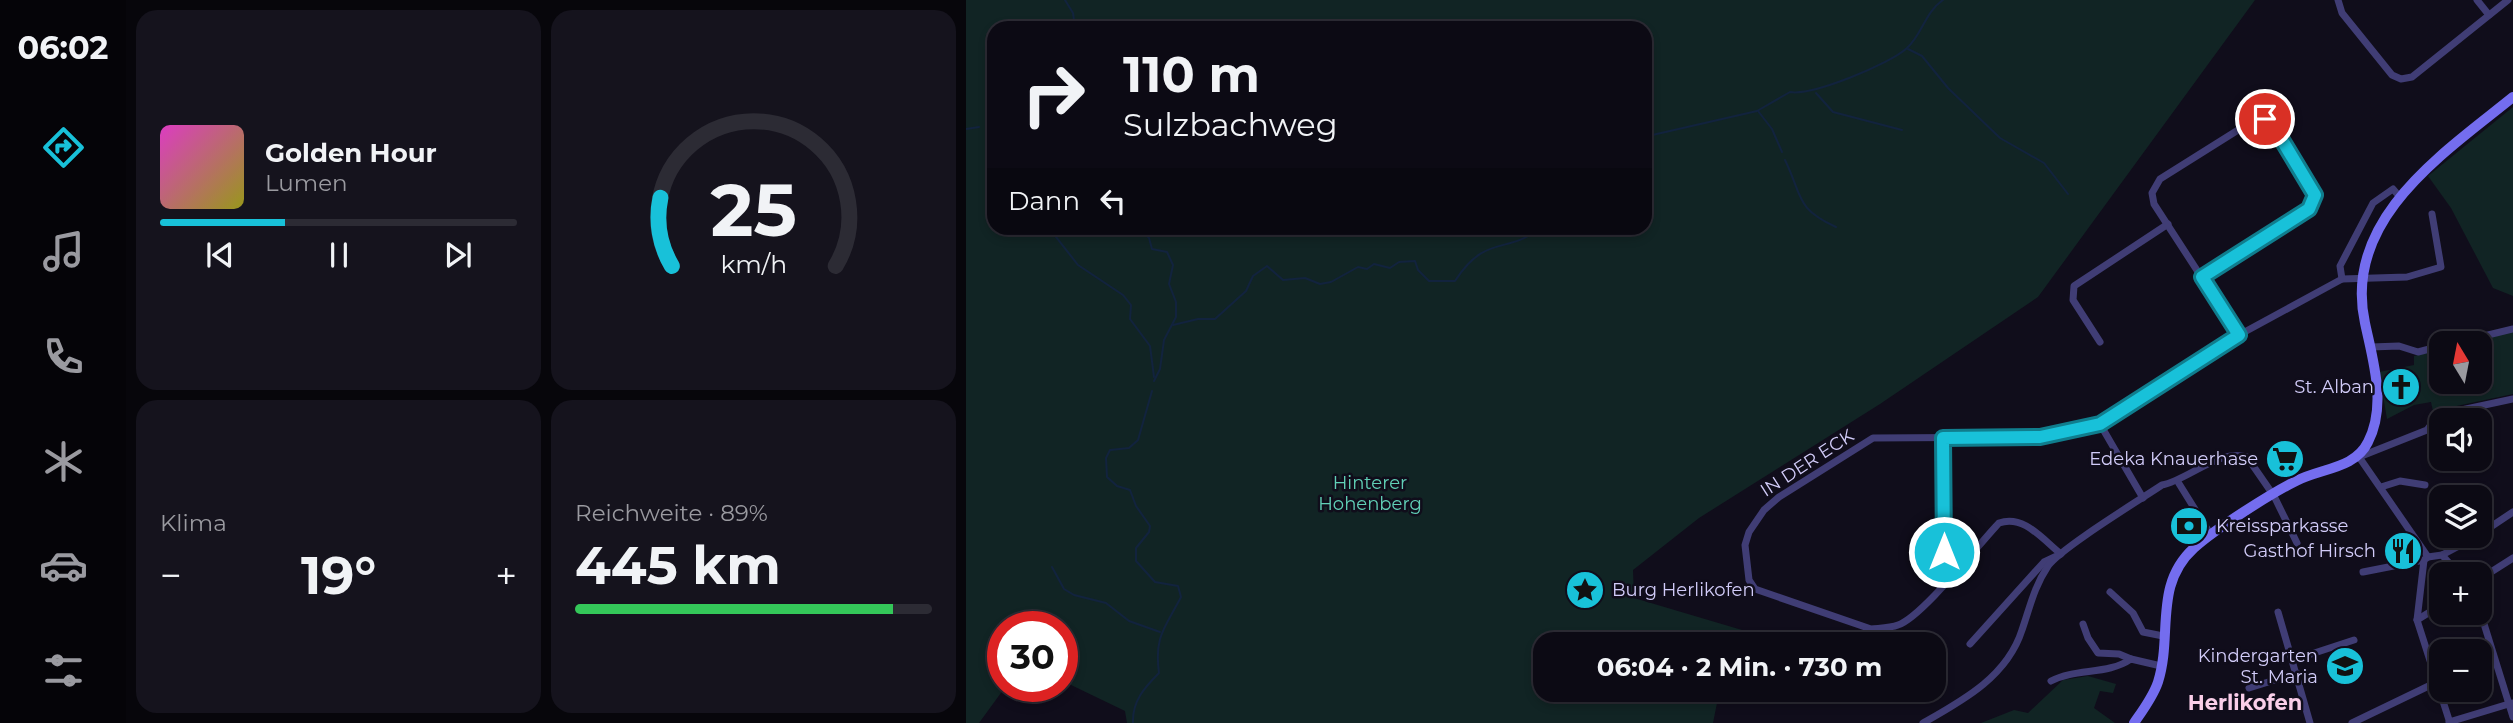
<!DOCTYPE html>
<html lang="de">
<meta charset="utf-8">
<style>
:root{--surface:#0c0a14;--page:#15131d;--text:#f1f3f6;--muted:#9a9aa0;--line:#2c2b34;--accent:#18c1d9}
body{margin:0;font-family:Montserrat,sans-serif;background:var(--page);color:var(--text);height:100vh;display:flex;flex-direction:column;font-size:26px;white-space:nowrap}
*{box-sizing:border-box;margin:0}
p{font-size:23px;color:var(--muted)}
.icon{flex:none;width:38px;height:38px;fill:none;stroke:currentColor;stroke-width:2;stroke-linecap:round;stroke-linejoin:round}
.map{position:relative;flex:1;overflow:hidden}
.panel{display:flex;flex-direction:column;gap:10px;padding:10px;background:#07060b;width:840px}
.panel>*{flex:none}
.guide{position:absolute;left:21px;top:21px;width:665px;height:214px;border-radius:21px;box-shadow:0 4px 10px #0003,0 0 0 2px var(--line);background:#0c0a14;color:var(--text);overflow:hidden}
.needle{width:46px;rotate:350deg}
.fabs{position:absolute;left:1463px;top:331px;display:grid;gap:14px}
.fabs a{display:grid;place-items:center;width:63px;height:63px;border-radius:14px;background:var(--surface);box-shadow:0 4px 10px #0003,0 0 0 2px var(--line);font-size:35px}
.speed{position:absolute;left:21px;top:611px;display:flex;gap:14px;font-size:35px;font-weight:700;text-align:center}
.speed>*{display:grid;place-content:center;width:91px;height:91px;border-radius:50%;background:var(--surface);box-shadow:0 4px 10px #0003,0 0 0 2px var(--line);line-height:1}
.speed .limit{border:10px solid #d22;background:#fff;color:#111}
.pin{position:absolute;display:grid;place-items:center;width:60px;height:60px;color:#fff;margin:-30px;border:4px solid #fff;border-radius:50%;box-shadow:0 2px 7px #0007}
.me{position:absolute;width:77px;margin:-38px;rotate:0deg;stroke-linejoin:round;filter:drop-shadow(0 0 5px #0008)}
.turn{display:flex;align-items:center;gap:24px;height:147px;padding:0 21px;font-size:32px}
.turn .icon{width:91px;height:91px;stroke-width:2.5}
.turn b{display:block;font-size:49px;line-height:60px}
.then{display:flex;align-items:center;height:66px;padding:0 21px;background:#0003;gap:14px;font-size:26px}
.big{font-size:52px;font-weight:700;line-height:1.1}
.panel .card{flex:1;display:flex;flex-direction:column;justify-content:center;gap:10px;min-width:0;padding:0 24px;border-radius:21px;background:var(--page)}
.panel .dial{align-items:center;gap:0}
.dial svg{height:182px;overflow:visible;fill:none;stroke:var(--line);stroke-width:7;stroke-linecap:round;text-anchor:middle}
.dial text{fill:var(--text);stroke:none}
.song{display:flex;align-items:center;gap:21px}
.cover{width:84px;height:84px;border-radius:10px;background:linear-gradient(135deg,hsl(310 70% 55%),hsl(60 70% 35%))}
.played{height:7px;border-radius:4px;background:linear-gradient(90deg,var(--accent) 35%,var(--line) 35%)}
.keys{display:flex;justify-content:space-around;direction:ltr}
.heat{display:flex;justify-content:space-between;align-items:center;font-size:38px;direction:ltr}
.charge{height:10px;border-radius:5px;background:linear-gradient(90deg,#34c759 89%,var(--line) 0)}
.panel .tiles{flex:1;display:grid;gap:10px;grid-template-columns:repeat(2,1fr)}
.trip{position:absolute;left:567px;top:632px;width:413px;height:70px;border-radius:21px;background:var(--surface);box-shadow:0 4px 10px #0003,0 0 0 2px var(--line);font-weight:700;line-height:70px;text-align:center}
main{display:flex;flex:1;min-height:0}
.menu{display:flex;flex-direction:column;width:126px;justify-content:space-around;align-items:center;background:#050408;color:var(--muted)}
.menu .icon{width:49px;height:49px}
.menu .selected{color:var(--accent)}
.menu b{font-size:32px;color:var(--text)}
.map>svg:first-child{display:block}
.green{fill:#112424;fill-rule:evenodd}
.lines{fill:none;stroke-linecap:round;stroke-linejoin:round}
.stream{stroke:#12233e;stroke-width:2}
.minor{stroke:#403d75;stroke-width:7}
.secondary{stroke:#746def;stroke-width:10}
.route-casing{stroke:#107d8d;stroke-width:18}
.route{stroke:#18c1d9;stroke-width:12}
.labels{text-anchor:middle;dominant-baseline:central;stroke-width:5;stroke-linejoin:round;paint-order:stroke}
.poi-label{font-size:18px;fill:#d2ccf9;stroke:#100d1b;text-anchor:end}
.street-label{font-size:18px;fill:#d2ccf9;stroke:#100d1b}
.park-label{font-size:18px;fill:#61d0b7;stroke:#100d1b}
.quarter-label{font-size:21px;font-weight:bold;fill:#facee9;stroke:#100d1b}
</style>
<main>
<nav class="menu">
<b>06:02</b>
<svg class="icon selected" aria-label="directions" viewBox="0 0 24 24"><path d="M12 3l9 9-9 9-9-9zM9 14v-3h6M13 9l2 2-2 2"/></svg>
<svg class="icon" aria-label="music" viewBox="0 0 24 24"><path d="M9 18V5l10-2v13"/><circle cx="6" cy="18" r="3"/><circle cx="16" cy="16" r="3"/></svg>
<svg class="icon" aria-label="phone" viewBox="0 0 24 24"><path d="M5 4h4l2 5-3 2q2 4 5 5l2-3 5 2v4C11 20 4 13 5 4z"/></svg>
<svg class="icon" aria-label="climate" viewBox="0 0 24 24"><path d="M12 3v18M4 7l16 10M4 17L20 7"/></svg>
<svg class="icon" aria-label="car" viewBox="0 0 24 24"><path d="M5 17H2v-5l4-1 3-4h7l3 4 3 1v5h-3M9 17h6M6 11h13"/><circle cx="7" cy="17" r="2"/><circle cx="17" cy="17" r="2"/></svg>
<svg class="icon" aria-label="filters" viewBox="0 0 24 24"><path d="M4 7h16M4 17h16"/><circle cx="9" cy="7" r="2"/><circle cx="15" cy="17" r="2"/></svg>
</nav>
<section class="panel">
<div class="tiles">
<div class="card">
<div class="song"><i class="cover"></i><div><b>Golden Hour</b><p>Lumen</p></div></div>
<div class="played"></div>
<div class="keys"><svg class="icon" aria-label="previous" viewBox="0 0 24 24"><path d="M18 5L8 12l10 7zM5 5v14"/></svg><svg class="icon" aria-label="pause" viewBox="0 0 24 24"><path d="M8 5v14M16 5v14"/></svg><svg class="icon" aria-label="next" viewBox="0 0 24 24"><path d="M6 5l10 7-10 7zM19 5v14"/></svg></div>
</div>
<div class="card dial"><svg viewBox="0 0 100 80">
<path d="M14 69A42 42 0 1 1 86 69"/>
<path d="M14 69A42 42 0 0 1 9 39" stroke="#18c1d9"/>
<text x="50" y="56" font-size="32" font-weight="700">25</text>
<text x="50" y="72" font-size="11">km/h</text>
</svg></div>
<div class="card"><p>Klima</p>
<div class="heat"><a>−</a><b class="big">19°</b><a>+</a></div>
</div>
<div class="card"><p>Reichweite · 89%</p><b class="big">445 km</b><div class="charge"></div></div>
</div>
</section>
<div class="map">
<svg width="1547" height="723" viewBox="0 0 1547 723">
<rect width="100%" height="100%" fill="#100d1b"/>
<g class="green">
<path d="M0,0h1289l-217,297 -158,107 -181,114 -66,52 1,28 155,46h-244v46h169l4,8 -5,25h-586l-2,-12 -56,-27 -7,-12v-46h-59v60h3l-27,37h-13zM28,28h651v200h-651z"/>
<polygon points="1547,107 1547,296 1527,288 1485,208 1462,176"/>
<polygon points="1547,331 1547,394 1467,411 1465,402 1448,405 1421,419 1413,372 1448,365 1448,356 1467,351 1475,354 1475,382 1514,382 1514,343 1497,343"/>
<polygon points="1122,676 1150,684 1147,693 1134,691 1128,708 1149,723 1015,723 1048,710 1062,713 1097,680"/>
</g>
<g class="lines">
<g class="stream">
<polyline points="99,0 107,13 109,28"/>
<polyline points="942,49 956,56 982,88 1034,138 1078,163 1102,194"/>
<polyline points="850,93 867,112 936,130"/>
<polyline points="792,111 806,129 816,152"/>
<polyline points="25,126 28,126"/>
<polyline points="0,129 13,127"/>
<path d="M682,136l109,-25 33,-19c22,4 100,-28 117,-44 15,-13 18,-36 36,-48"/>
<path d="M819,160c18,37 10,48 51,67"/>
<polyline points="83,228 112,265 157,295 165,305 164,319 184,346 188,377"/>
<polyline points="173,228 183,238 186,249 201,252 207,265 203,284 210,302 210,317 198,340 194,369 188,381"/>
<path d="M207,325l25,-6h17l31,-28 7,-15 14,-10 16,14 22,-2 15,6 11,-2 27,-15 9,2 7,-5 16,4 9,-6 16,-1 3,9 11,11h26c31,-48 52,-26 85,-53"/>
<polyline points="86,567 98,589 108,595 140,603 163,621 194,632"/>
<path d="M167,723c-1,-22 12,-36 26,-50 -5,-37 6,-45 22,-76l-3,-11 -23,-4 -19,-21v-13l13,-16 1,-6 -14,-20 -6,-16 -13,-4 -10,-9 -1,-19 4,-8 19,-2 9,-8 14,-49"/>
</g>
<g class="minor">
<polyline points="1372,0 1376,13 1426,75 1435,79 1446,77 1542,0"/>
<polyline points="1511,0 1523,15"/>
<polyline points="1236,277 1343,209 1349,200 1346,185 1307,125 1299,119 1288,120 1194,179 1186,193 1188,204 1273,335"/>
<polyline points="1376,279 1374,266 1407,203 1427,189 1433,196"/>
<polyline points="1134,342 1107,300 1108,286 1202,224"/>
<polyline points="1489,343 1547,329"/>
<polyline points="1405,347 1433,346 1452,352 1475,346"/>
<polyline points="1134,424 1177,498"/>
<polyline points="977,438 978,552 991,568"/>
<polyline points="1212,482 1245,535"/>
<polyline points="1415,487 1434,481 1459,485"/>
<polyline points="1514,534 1547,512"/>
<polyline points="1476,555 1493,574"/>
<polyline points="1462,557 1476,555 1512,536"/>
<polyline points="1397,572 1458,560"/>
<polyline points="1514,579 1547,558"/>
<polyline points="1144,592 1167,613 1177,632 1197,636"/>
<polyline points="1514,611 1547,717"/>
<polyline points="1312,612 1344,723"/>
<polyline points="1451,620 1475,605"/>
<polyline points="1117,624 1122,638 1132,653 1153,654 1165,659"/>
<path d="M1004,644l74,-82 17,-8c-18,-14 -37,-40 -62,-31 -21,22 -77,94 -101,102 -8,3 -18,3 -27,4l-116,-40 -6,-9 -4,-35 4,-13 15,-22 15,-13 94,-59 167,-1 60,-13 139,-89 103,-56 65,-2 34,-10 -9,-53"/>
<polyline points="1327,660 1388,640"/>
<path d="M1085,681c25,-13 57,-6 80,-22l30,7"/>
<polyline points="1283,688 1331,673"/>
<polyline points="1483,722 1546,703"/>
<path d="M957,723c39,-22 84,-46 99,-93 8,-23 12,-43 26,-64 13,-18 90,-65 114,-81 26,-5 58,-37 85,-28l27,39 23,47"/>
<polyline points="1386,723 1471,682"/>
<polyline points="1484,723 1451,620 1458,560 1462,557 1393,457 1461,430 1472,415 1547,399"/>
</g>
<path class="secondary" d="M1168,723c9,-13 19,-26 24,-41 15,-47 -5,-97 36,-134 21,-19 76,-54 102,-67 25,-13 59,-12 72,-39 19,-37 5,-81 -3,-119 -23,-104 79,-170 148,-226"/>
</g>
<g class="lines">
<defs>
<polyline id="route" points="978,552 977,438 1074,437 1134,424 1273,335 1236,277 1343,209 1349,195 1307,125 1299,119"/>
</defs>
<use href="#route" class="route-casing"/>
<use href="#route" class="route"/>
</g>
<defs>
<symbol id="church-disc" viewBox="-11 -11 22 22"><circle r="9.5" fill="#18c1d9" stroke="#100d1b"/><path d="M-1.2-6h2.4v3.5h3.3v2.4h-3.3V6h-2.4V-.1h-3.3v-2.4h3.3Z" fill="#111"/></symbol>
<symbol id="supermarket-disc" viewBox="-11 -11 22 22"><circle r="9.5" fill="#18c1d9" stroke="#100d1b"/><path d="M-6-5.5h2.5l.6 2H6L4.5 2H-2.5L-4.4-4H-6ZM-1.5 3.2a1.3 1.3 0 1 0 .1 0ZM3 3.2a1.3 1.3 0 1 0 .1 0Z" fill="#111"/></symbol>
<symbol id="bank-disc" viewBox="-11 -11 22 22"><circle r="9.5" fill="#18c1d9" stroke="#100d1b"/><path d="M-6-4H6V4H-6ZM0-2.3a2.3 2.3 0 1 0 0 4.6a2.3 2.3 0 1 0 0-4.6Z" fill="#111"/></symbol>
<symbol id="restaurant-disc" viewBox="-11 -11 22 22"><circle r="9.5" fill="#18c1d9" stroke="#100d1b"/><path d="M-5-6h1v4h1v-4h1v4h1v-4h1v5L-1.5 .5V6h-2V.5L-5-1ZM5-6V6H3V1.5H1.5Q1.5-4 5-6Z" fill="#111"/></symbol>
<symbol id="sight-disc" viewBox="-11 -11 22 22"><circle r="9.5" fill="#18c1d9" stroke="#100d1b"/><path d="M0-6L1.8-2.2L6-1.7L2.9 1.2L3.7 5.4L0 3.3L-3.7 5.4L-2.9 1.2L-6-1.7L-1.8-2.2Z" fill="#111"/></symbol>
<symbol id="school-disc" viewBox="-11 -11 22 22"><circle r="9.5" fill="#18c1d9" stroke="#100d1b"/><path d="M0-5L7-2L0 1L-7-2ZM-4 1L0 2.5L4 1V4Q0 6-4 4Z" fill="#111"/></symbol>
</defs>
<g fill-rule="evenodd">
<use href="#church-disc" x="1413" y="365" width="44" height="44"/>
<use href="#supermarket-disc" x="1297" y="437" width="44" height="44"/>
<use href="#bank-disc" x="1201" y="504" width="44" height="44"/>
<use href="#restaurant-disc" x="1415" y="529" width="44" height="44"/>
<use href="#sight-disc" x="597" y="568" width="44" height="44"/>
<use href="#school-disc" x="1357" y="644" width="44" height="44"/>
</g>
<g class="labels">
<g class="poi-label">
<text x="1408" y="387">St. Alban</text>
<text x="1292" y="459">Edeka Knauerhase</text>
<text x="1250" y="526" text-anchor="start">Kreissparkasse</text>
<text x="1410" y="551">Gasthof Hirsch</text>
<text x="646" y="590" text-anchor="start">Burg Herlikofen</text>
<text x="1352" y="656">Kindergarten<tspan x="1352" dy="21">St. Maria</tspan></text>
</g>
<g class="street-label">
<text transform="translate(841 463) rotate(-33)">IN DER ECK</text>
</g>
<g class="park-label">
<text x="404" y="483">Hinterer<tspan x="404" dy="21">Hohenberg</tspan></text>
</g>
<g class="quarter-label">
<text x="1279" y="702">Herlikofen</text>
</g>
</g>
</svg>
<div class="fabs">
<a><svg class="needle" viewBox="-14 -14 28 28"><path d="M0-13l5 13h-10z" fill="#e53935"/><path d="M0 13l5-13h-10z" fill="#9a9aa0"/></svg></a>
<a><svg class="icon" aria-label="sound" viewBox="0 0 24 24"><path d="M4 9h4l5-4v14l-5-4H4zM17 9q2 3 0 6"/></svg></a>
<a><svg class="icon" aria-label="layers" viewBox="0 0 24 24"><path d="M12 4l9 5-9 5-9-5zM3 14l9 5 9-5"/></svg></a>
<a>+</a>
<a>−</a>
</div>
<div class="speed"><div class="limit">30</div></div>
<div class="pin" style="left:1299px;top:119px;background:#d93025"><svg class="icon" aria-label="arrive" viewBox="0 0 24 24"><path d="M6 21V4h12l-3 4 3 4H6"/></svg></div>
<svg class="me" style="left:978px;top:552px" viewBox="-20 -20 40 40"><circle r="17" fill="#18c1d9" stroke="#fff" stroke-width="3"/><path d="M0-11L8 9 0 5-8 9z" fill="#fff"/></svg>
<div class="trip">06:04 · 2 Min. · 730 m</div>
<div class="guide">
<div class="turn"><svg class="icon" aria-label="right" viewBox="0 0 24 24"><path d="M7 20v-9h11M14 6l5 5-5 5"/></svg><div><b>110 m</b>Sulzbachweg</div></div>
<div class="then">Dann<svg class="icon" aria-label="left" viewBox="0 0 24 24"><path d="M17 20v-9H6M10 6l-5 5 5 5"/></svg></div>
</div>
</div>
</main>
